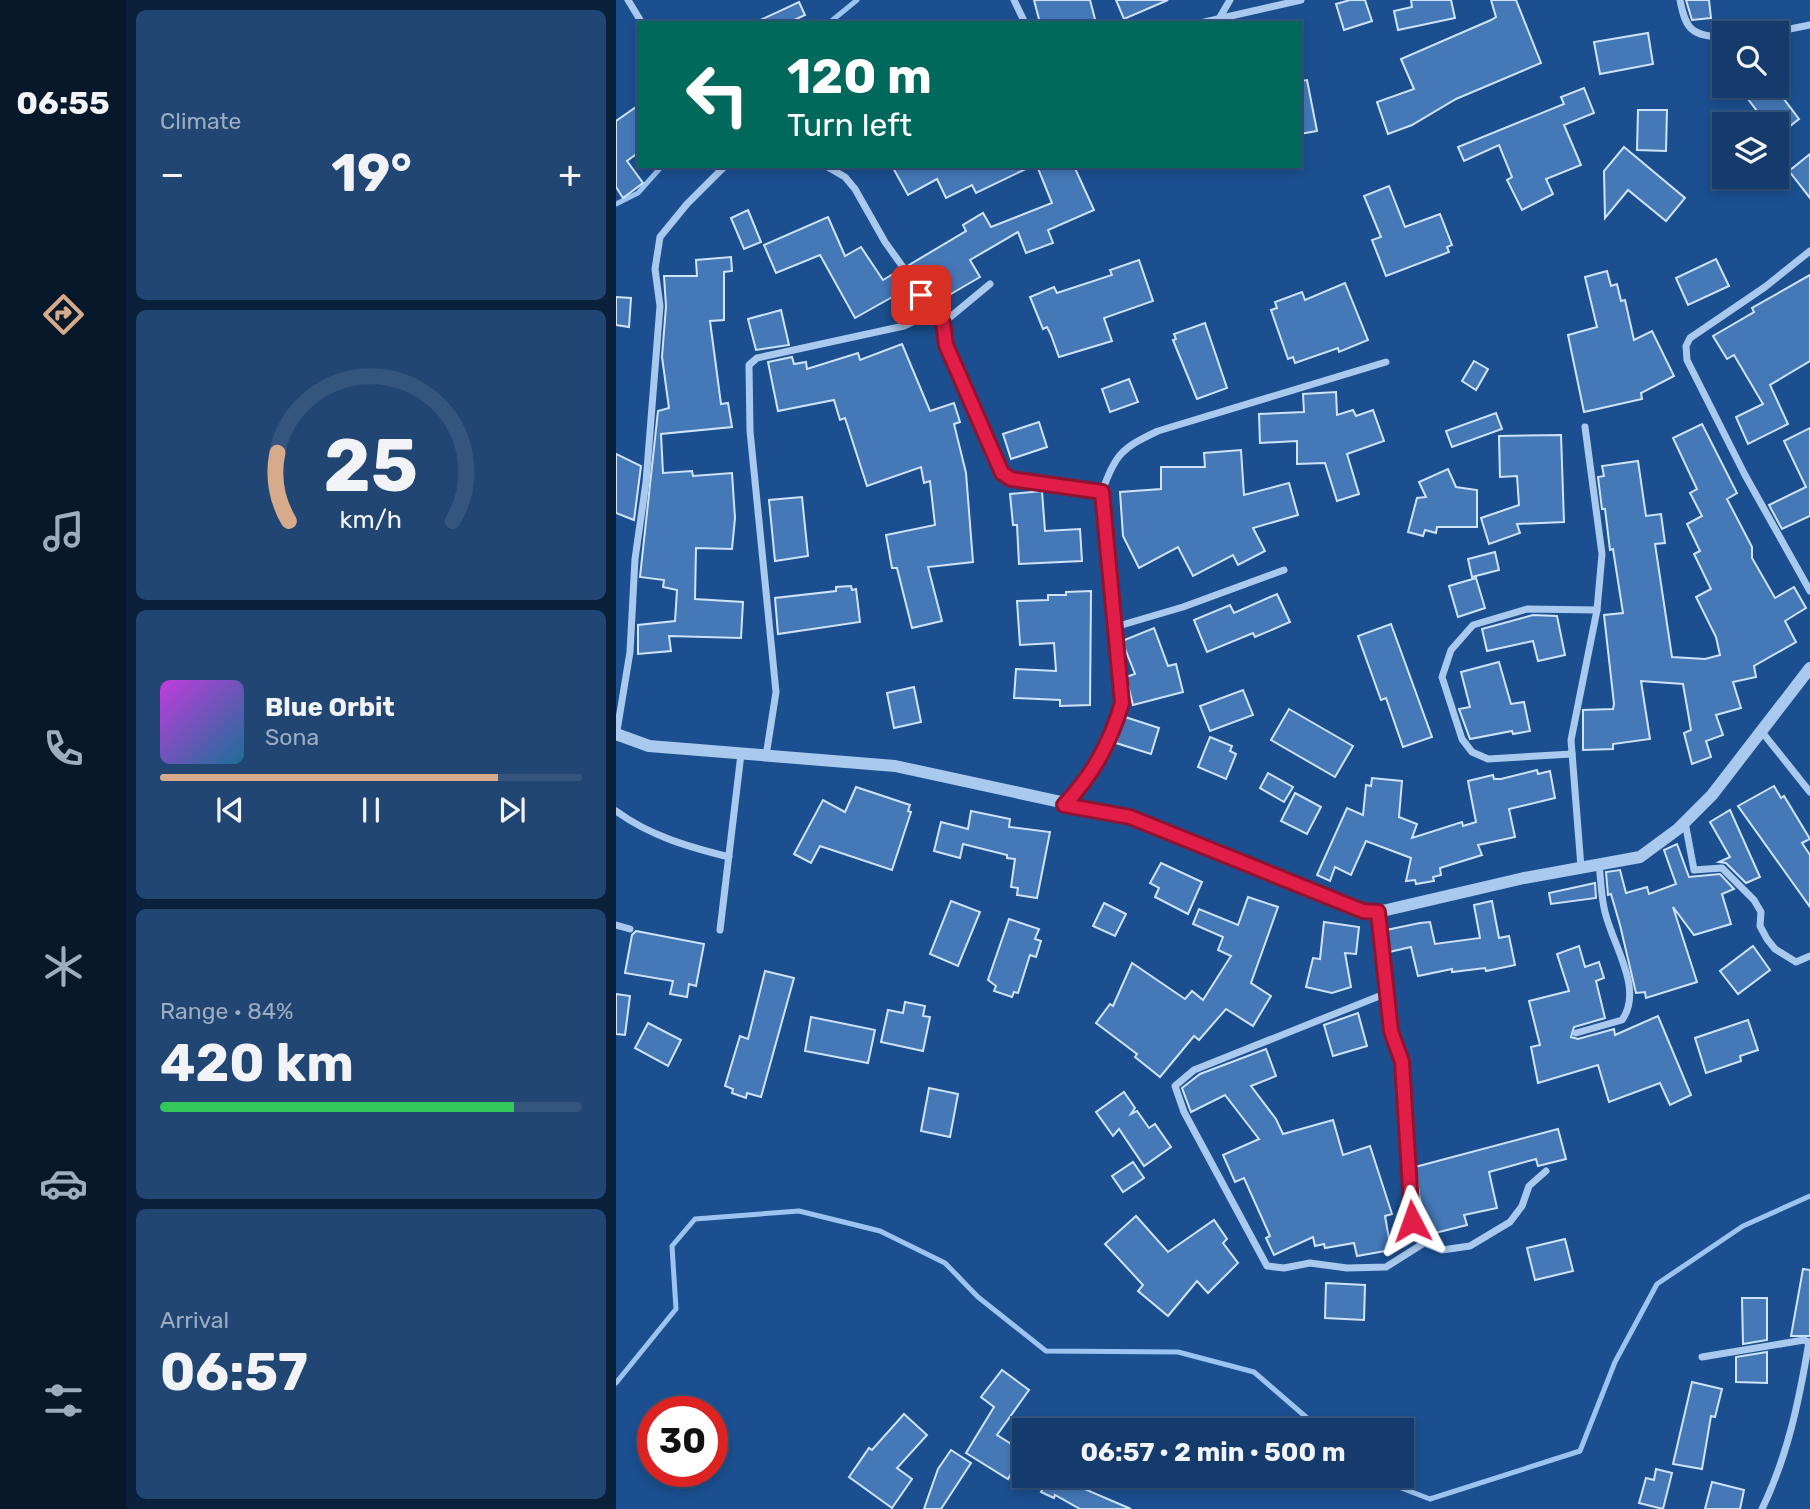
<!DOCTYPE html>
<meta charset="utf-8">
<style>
:root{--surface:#143b6b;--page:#214673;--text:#f1f3f6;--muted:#9dadc1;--line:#33557e;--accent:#d6ab8b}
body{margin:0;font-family:Rubik,sans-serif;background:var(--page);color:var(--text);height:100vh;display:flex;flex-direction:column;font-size:26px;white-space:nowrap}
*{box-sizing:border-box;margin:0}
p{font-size:23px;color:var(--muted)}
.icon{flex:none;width:38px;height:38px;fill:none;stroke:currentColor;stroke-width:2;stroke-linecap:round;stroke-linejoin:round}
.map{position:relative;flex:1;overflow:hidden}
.details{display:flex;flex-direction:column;gap:10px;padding:10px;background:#0b203b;width:490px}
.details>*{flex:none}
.banner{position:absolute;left:21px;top:21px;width:665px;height:147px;border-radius:0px;box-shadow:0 4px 10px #0003,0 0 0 2px var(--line);background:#00695c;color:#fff;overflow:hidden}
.fabs{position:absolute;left:1096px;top:21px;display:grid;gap:14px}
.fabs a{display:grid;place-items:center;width:77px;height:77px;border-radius:0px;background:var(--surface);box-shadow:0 4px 10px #0003,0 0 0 2px var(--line);font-size:35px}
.speed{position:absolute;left:21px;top:1396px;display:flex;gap:14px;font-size:35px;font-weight:700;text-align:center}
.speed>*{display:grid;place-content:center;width:91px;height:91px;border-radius:50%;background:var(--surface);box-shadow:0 4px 10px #0003,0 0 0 2px var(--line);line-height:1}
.speed .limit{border:10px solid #d22;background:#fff;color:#111}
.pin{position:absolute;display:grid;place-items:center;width:60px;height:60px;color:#fff;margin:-30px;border-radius:14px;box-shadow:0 4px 10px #0006}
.me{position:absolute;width:77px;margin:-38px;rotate:356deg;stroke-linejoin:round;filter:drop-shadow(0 0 5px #0008)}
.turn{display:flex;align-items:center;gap:24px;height:147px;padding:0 35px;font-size:32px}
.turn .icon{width:91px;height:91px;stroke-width:2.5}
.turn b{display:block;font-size:49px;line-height:60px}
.big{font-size:52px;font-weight:700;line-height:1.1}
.details .card{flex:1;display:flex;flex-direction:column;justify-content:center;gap:10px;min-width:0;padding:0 24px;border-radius:10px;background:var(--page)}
.details .dial{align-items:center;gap:0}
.dial svg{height:182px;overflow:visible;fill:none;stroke:var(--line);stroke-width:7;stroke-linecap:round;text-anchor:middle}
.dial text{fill:var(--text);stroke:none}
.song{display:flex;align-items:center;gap:21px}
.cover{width:84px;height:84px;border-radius:10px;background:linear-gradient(135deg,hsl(290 70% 55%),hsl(200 70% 35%))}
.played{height:7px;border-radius:4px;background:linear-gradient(90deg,var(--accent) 80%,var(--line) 80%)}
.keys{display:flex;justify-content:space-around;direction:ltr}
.heat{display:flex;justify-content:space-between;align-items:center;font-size:38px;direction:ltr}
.charge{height:10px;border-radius:5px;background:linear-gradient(90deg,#34c759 84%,var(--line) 0)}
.trip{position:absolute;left:396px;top:1418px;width:402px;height:70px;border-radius:0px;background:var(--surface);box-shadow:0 4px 10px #0003,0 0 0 2px var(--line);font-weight:700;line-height:70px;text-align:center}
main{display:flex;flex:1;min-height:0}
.menu{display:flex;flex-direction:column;width:126px;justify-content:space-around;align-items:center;background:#08182b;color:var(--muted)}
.menu .icon{width:49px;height:49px}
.menu .selected{color:var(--accent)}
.menu b{font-size:32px;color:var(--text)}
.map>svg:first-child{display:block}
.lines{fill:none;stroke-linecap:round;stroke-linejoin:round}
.stream{stroke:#9cc4f0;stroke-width:5}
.building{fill:#4478b7;stroke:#cfe3fa;stroke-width:2}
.minor{stroke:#a9c9ee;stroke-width:7}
.tertiary{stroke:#a9c9ee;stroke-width:12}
.route-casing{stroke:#92132f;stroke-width:18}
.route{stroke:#e11d48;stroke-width:12}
</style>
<main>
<nav class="menu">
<b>06:55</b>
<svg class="icon selected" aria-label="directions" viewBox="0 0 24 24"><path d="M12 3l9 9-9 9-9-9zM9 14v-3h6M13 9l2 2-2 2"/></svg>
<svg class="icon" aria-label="music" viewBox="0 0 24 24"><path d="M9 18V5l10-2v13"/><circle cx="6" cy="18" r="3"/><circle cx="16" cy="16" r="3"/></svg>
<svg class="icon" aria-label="phone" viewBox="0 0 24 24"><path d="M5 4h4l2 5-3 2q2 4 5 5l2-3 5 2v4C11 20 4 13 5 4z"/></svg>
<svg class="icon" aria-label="climate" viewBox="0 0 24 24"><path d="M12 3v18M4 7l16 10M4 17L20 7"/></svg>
<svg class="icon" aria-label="car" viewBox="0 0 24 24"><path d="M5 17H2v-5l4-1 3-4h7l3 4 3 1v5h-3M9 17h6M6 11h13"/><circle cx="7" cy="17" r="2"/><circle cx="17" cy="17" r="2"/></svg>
<svg class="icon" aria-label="filters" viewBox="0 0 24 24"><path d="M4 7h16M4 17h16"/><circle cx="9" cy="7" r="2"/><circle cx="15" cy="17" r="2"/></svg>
</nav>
<section class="details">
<div class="card"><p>Climate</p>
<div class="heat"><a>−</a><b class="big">19°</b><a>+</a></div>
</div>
<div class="card dial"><svg viewBox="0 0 100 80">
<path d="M14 69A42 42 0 1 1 86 69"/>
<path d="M14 69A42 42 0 0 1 9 39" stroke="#d6ab8b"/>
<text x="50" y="56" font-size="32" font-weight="700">25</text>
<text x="50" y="72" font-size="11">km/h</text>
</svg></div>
<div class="card">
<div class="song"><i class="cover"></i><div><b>Blue Orbit</b><p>Sona</p></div></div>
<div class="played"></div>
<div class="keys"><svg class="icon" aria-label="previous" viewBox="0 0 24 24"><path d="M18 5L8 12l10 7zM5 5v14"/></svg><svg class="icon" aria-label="pause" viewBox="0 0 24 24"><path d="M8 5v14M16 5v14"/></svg><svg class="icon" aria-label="next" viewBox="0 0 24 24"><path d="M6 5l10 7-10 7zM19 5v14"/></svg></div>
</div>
<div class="card"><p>Range · 84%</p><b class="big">420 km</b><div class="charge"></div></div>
<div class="card"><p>Arrival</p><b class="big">06:57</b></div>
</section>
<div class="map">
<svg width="1194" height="1509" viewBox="0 0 1194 1509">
<rect width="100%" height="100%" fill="#1b4f8f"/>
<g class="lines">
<g class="stream">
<polyline points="213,23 241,0"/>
<polyline points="0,204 22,193 46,166"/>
<polyline points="0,1383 60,1309 56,1246 79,1219 183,1211 264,1231 329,1263 362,1297 430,1351 562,1352 638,1372 705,1430"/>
<polyline points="751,1475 814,1499 964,1451 999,1362 1041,1284 1127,1226 1194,1196"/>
</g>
</g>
<g class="building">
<polygon points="418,0 474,0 480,23 424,23"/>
<polygon points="500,0 552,0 508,19"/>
<polygon points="734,0 749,0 756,21 728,30 720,4"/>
<polygon points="795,0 835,0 839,18 782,30 778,11 796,7"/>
<polygon points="875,0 900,0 925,63 840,99 796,125 772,134 761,102 798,89 785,59 875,20 880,17"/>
<polygon points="1070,0 1093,0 1095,18 1076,20"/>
<polygon points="183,2 189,15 172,23 138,23"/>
<polygon points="1032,33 1037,64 984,74 978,42"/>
<polygon points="691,80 701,131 684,134 684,81"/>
<polygon points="1122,86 1158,86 1183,119 1160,137 1160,124 1151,124"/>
<polygon points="968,88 978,113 948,125 965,165 930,179 937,194 906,210 891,180 896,177 883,145 848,161 842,147 948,104 945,97"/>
<polygon points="23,105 23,152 11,161 27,183 7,198 0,187 0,121"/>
<polygon points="1022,110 1051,110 1050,151 1021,150"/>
<polygon points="1008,147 1069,198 1050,221 1012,190 989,218 988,171"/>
<polygon points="1194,154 1194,198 1173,171"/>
<polygon points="276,166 416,166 360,193 356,185 330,198 321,179 292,195"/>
<polygon points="421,166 458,166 478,210 432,230 437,243 410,253 402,232 354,260 364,277 323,301 310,279 305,282 293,265 350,231 347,225 367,213 375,227 436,203"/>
<polygon points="773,186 789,227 824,214 836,245 831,247 833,252 770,276 756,240 765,237 748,196"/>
<polygon points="132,210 145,242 128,249 115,218"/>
<polygon points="212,217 229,256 245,247 267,280 282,271 294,287 239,318 204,255 160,273 148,245"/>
<polygon points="115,257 116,271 108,272 108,320 94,321 105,404 112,403 116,427 45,434 47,473 76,471 77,476 116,473 119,518 116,549 80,548 79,599 127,602 125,638 53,636 55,651 22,654 22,625 59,621 61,590 47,587 48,580 24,577 42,411 53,408 46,357 50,306 48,276 81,276 80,260"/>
<polygon points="1100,259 1113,286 1072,305 1060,278"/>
<polygon points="523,260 537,301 488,318 496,341 443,357 435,335 431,327 427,329 414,297 438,287 441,293 496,275 494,270"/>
<polygon points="991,271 995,286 1001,284 1005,301 1009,300 1018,340 1036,331 1058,376 1025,393 1026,399 968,412 952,335 981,327 969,277"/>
<polygon points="1194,275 1194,361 1154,385 1172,424 1132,444 1120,417 1147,404 1118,355 1111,359 1097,336 1138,312 1136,308"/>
<polygon points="729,283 752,340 723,352 722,348 679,363 677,357 672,359 655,310 661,308 659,302 686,292 689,300"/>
<polygon points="0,297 15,298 13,327 0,325"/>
<polygon points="165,310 173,345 140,350 132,319"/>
<polygon points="589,323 611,388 581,399 557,340 560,339 558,334"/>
<polygon points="286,344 314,411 338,403 344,422 338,424 350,473 357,562 312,567 326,621 296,628 281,568 276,568 270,535 319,525 314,481 308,483 305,467 251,486 229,418 224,420 218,400 162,411 152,362 176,357 178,364 190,362 191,369 242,353 244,360"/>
<polygon points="858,361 872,369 860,390 846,381"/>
<polygon points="513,379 522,402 494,412 486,389"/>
<polygon points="720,392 721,415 737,410 740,416 757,410 768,441 731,454 743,494 721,501 709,463 681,464 681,441 644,443 643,414 688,412 687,394"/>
<polygon points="880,413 886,429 836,447 830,431"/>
<polygon points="423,422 431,447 395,459 387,434"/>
<polygon points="1086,424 1121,493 1111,499 1136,547 1136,558 1159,598 1178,587 1190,608 1169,621 1180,642 1138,666 1140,677 1117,682 1125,708 1100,715 1107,735 1090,741 1095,757 1076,764 1068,733 1075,730 1067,684 1025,681 1034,739 997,744 997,749 967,750 967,710 997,709 998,704 988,615 1007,613 997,549 994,550 989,509 986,509 982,477 988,476 986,466 1022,461 1030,516 1045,514 1049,543 1039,544 1056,657 1089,659 1104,655 1100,637 1080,597 1095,589 1078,554 1084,551 1071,524 1086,516 1074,493 1081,489 1057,438"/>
<polygon points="1194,428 1194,516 1166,529 1153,505 1190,487 1168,441"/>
<polygon points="945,435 948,522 901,524 904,533 873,544 865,518 903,505 901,476 884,477 883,436"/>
<polygon points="625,450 628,495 673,483 682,515 637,528 649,551 622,565 617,555 577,576 562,547 523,568 507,536 504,492 545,489 545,467 589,467 588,453"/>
<polygon points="0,454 25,466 18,520 0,513"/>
<polygon points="832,469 840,487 861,490 861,527 821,527 820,533 809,530 807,536 792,532 801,498 810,497 803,482"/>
<polygon points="426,491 429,531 464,529 466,561 403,564 401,525 397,525 394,494"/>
<polygon points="186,497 192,556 159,561 153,500"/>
<polygon points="879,552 883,570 856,577 852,559"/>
<polygon points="860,578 869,608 842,617 833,586"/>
<polygon points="235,586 236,590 240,589 244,622 162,634 159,598 220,591 220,587"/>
<polygon points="475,591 474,705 444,706 444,700 398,698 400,669 440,671 438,643 404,645 401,601 432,600 432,595 450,595 450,592"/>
<polygon points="661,594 674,622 639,637 637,633 591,652 578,620 614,605 618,613"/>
<polygon points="917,615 941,616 949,655 922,661 917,641 871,651 866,629"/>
<polygon points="775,624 816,737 787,747 770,698 765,700 742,636"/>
<polygon points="538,628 552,666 560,664 567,692 517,705 510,677 519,674 506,641"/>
<polygon points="883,662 895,704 908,702 914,731 897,734 896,731 854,739 843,709 854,707 845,672"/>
<polygon points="298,687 305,722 278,728 271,693"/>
<polygon points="627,690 637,715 594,731 584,706"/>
<polygon points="673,709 737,746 719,777 655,740"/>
<polygon points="509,717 543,728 535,754 500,743"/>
<polygon points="594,737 616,746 614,751 620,754 610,779 582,767"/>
<polygon points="921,770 922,774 934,771 939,798 893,809 899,837 862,845 866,855 824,868 825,875 817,877 818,881 800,884 799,880 790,881 795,858 750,841 735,875 719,867 714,881 701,875 731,808 747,815 750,785 755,786 756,778 786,781 783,817 801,824 796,838 846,822 847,826 860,822 852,781 877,775 878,779 885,779"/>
<polygon points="652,773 677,787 668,802 644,788"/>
<polygon points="1158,786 1165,798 1168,796 1194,839 1186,843 1194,855 1194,907 1122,806"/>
<polygon points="240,787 294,805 292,811 295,812 276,870 204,846 195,863 178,854 207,800 229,812"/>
<polygon points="679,793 705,807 691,834 665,821"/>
<polygon points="1114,810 1144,877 1130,883 1110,863 1103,862 1114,857 1094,822"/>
<polygon points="355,811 394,819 393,827 434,832 421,898 401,895 402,888 395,887 399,859 391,858 391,855 347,844 344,858 318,851 325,822 352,829"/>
<polygon points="1061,844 1073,877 1104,874 1118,889 1106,894 1115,924 1078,935 1057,907 1081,982 1030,998 1029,992 1020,993 1004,925 995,894 992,895 990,872 1004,870 1010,893 1031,887 1033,894 1060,884 1048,850"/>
<polygon points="545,863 586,882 572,914 539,897 543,888 534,883"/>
<polygon points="979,883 980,898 935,904 933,893"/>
<polygon points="632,897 662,907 635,983 655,996 637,1026 610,1009 583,1040 578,1036 544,1077 519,1057 521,1054 480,1023 494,1004 497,1006 516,963 569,999 576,991 587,1000 615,956 602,950 607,937 577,924 583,909 622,925"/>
<polygon points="335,901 364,912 342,966 314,954"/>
<polygon points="876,901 883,938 893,936 899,965 870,971 869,968 836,972 836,969 802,976 795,947 773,952 770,930 804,923 814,922 819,944 864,938 858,905"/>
<polygon points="488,903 510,914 499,936 477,926"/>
<polygon points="393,919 423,929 419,939 425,941 420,957 414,955 402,993 398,992 396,997 378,991 380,986 372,980"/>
<polygon points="708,922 743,927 740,954 729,953 735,987 716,993 690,987 697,958 704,959"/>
<polygon points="20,931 88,944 80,986 73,984 71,997 54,994 57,981 9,973 16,935"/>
<polygon points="963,946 969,967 983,962 988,978 980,981 989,1018 958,1027 955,1037 962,1039 998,1029 999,1035 1042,1016 1075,1095 1054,1105 1044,1083 993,1102 982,1065 922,1083 915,1047 924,1045 913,1001 953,991 941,954"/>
<polygon points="1137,946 1154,970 1122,994 1104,971"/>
<polygon points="149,971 178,978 145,1097 131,1093 130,1098 116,1093 117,1089 109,1086 124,1036 132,1039"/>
<polygon points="0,994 14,996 9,1035 0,1034"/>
<polygon points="289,1002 309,1006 307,1016 314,1017 307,1051 265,1042 272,1010 287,1013"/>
<polygon points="742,1013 751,1046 717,1056 708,1025"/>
<polygon points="195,1017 259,1030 252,1063 189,1051"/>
<polygon points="1132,1020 1142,1050 1124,1056 1125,1061 1090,1073 1079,1038"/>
<polygon points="32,1023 65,1040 52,1066 19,1048"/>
<polygon points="650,1049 660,1076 635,1086 660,1119 667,1134 717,1120 727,1155 754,1146 776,1214 769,1216 775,1250 741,1256 738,1243 709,1248 708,1244 699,1246 697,1237 658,1255 650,1238 654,1236 628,1178 619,1182 607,1155 643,1139 609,1095 575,1112 566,1088 584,1074"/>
<polygon points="313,1088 342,1094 334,1137 305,1131"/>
<polygon points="508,1092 519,1108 515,1114 521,1111 533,1128 539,1124 555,1147 528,1166 503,1129 497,1136 480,1112"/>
<polygon points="942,1129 950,1159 922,1166 920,1159 873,1172 881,1208 848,1215 851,1225 811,1235 802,1208 805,1207 799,1167"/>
<polygon points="517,1162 528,1178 507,1192 496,1176"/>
<polygon points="520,1216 552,1252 598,1220 611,1239 607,1243 622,1263 592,1293 581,1281 552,1316 522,1291 527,1285 489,1244"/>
<polygon points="949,1239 957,1271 919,1280 911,1248"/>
<polygon points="1187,1269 1194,1270 1194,1336 1175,1336"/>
<polygon points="710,1283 749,1285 748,1320 709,1318"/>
<polygon points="1126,1298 1151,1298 1151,1340 1127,1344"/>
<polygon points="1151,1352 1151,1383 1120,1382 1120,1357"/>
<polygon points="386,1370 413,1390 381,1435 408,1452 392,1479 350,1453 378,1407 365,1397"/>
<polygon points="1076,1382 1106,1389 1099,1417 1095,1416 1086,1469 1057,1464"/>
<polygon points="288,1414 311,1435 281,1468 296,1479 276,1508 233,1477 253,1448 256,1450"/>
<polygon points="335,1450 355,1463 325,1509 308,1509 322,1469"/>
<polygon points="1040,1469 1056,1473 1047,1509 1023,1503 1030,1478 1038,1480"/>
<polygon points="434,1475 473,1475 466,1488 515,1509 464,1509 439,1495 438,1498 425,1492"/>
<polygon points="1096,1482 1128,1490 1124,1509 1089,1509"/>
</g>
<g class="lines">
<g class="minor">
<polyline points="12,0 26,23"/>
<polyline points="398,0 409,23"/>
<path d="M1064,0c6,31 12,35 44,38"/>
<polyline points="604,17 614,0"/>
<polyline points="584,23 685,0"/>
<polyline points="1154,33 1194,25"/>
<polyline points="210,166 229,177 239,189 269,242 327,323 330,344 386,473 395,479 486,492"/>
<polyline points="1194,251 1149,287 1074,338 1070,346 1071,360 1129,475 1194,591"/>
<polyline points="327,323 374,284"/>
<polyline points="499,627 567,607 668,570"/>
<polyline points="1146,732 1194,792"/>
<polyline points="0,737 14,652 19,559 30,482 44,306 39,269 44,237 71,204 109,166"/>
<polyline points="956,754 872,759 856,752 846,739 826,677 835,650 857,625 911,609 981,610"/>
<polyline points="150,756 160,692 134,431 133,365 141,358 288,326 317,312"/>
<path d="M448,804c29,-29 47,-62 58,-101l-20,-211c13,-38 20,-44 56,-61l228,-69"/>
<path d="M0,811c34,25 73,36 113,46"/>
<polyline points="1069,822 1078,870 1106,868 1138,900 1145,912 1144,926 1151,939 1159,949 1180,962 1194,956"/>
<polyline points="965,867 955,740 981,610 986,554 969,427"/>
<polyline points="762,912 775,1031 786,1062 796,1221 808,1243 826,1250 854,1246 894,1222 906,1206 913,1186 930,1171"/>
<polyline points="0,925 14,929"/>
<polyline points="104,930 125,754"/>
<polyline points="771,993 578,1070 559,1086 568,1112 651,1266 668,1268 694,1263 731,1268 770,1267 808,1243"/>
<path d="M960,1033l46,-13c22,-31 -9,-74 -17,-108 -4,-15 -4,-32 -6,-48"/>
<polyline points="1086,1357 1188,1340 1194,1343"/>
<path d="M1146,1509c26,-54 37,-108 47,-167"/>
</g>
<polyline class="tertiary" points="0,734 33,746 279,766 514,817 747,911 762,912 908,878 1024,857 1062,829 1096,795 1194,668"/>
</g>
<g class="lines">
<defs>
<path id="route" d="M305,295l22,28 3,22 56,128 9,6 91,13 20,211c-12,40 -29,72 -58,102l66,12 233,94 15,1 13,119 11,31 10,159"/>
</defs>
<use href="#route" class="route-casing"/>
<use href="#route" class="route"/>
</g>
</svg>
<div class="fabs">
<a><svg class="icon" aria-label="search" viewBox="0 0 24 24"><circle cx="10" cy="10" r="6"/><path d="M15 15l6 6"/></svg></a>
<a><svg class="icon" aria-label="layers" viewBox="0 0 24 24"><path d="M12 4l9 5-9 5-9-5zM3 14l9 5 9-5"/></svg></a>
</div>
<div class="speed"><div class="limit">30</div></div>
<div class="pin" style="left:305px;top:295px;background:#d93025"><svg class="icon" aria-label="arrive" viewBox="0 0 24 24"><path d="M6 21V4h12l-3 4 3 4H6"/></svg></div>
<svg class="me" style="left:796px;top:1221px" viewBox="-20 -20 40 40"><path d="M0-17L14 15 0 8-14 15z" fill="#e11d48" stroke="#fff" stroke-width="4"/></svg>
<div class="trip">06:57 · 2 min · 500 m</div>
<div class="banner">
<div class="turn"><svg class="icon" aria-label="left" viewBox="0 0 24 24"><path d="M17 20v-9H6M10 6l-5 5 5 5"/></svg><div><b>120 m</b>Turn left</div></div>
</div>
</div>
</main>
